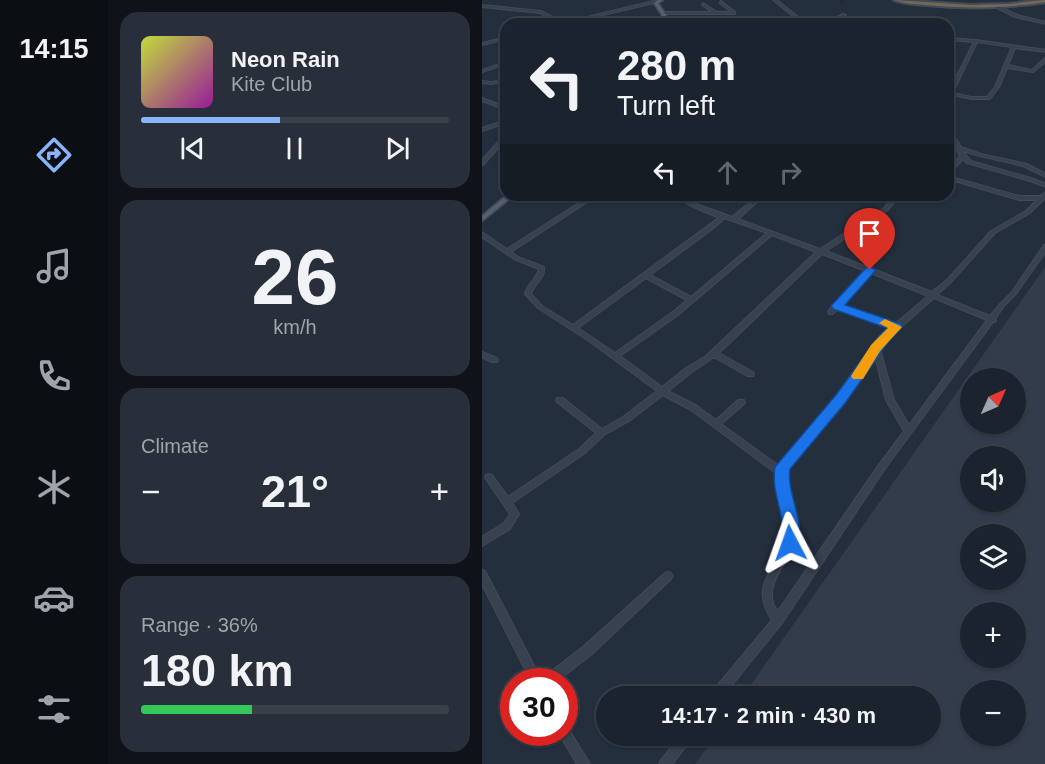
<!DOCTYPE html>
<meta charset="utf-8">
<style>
:root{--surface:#1b232e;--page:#282f3a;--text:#f1f3f6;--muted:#a0a4aa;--line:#39404a;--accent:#8ab4f8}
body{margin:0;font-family:Helvetica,sans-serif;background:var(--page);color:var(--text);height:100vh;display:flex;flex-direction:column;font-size:22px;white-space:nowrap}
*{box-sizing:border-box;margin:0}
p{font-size:20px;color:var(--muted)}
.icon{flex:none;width:33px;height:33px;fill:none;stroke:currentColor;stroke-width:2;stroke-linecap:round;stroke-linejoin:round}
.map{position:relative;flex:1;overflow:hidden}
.panel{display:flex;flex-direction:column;gap:12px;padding:12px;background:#0f1319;width:374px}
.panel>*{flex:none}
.guide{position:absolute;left:18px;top:18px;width:454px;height:183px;border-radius:18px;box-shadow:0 2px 4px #0004,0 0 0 2px var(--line);background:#1b232e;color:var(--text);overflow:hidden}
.needle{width:39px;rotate:45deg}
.buttons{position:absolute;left:478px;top:368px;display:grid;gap:12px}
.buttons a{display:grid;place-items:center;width:66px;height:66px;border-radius:50%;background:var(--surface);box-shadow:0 2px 4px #0004,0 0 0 2px var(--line);font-size:30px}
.speed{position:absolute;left:18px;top:668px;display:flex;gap:12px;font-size:30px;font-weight:700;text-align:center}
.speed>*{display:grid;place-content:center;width:78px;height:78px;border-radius:50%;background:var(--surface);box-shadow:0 2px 4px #0004,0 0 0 2px var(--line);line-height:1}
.speed .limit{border:9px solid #d22;background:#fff;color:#111}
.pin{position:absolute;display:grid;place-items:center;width:51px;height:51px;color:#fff;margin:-62px -26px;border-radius:50% 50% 50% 0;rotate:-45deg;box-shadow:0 0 6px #0007}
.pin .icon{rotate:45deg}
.me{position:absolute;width:66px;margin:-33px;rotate:356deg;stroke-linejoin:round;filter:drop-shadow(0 0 4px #0008)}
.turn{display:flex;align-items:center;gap:21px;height:126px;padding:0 18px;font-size:27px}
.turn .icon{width:78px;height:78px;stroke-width:2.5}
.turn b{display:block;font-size:42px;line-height:51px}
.lanes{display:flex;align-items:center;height:57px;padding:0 18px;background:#0003;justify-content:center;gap:30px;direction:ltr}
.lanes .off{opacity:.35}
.big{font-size:45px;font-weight:800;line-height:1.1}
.panel .widget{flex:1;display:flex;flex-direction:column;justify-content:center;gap:9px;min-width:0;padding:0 21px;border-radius:18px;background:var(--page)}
.panel .dial{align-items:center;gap:0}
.dial b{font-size:78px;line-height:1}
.song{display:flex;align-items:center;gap:18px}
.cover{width:72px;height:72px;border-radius:9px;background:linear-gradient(135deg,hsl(70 70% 55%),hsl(300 70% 35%))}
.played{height:6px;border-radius:3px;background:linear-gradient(90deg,var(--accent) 45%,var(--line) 45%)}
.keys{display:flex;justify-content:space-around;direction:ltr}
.heat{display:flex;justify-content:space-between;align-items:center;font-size:33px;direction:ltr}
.charge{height:9px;border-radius:4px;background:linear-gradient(90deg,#34c759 36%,var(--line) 0)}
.trip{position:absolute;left:114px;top:686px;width:345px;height:60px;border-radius:30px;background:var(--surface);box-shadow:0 2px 4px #0004,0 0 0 2px var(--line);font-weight:800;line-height:60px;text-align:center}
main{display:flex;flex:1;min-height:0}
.tab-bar{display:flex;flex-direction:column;width:108px;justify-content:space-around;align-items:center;background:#0b0e12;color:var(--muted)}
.tab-bar .icon{width:42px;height:42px}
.tab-bar .current{color:var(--accent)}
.tab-bar b{font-size:27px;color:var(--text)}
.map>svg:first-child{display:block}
.airport{fill:#323c4b;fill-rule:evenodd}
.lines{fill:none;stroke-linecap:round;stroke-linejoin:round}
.stream{stroke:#17263c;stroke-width:1.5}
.minor-casing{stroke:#414a57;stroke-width:2}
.major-casing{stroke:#414a57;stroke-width:3}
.highway-casing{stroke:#434c59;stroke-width:4}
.minor{fill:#38414e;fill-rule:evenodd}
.major{fill:#56606e;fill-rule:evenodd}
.highway{fill:#746855;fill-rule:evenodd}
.route{fill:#1a73e8;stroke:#114b97;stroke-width:1.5}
.slow{fill:#f59e0b}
</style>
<main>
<nav class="tab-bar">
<b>14:15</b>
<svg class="icon current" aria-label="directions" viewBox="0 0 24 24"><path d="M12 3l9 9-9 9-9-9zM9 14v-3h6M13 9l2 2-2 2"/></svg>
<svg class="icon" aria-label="music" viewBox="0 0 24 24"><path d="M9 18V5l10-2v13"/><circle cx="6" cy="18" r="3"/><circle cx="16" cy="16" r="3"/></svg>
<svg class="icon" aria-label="phone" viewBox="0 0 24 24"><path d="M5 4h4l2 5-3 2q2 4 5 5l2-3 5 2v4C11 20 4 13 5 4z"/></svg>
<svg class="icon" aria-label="climate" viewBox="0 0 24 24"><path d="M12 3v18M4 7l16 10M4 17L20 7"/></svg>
<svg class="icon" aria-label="car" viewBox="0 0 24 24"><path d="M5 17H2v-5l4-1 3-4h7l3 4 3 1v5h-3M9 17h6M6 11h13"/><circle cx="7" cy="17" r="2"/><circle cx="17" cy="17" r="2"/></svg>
<svg class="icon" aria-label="filters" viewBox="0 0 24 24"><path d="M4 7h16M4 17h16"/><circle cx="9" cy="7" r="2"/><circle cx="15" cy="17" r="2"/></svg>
</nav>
<section class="panel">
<div class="widget">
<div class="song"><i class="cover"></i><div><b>Neon Rain</b><p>Kite Club</p></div></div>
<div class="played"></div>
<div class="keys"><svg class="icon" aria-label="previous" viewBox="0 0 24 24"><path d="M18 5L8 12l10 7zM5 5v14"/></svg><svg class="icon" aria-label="pause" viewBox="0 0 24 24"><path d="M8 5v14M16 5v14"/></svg><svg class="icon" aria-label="next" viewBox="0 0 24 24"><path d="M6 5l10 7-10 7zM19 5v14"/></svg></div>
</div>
<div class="widget dial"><b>26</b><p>km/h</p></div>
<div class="widget"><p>Climate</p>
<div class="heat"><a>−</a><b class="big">21°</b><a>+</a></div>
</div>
<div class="widget"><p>Range · 36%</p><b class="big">180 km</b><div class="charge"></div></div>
</section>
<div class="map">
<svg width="564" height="764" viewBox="0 0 564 764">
<rect width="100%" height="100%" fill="#242f3e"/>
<path class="airport" d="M563,267v497h-350l21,-29h214v-39h-187zM489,378h45v45h-45zM489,456h45v45h-45zM489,534h45v45h-45zM489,612h45v45h-45zM489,690h45v45h-45z"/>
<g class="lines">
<polyline class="stream" points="358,3 361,0"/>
<defs>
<g id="minor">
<polygon points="175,0 176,2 83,24 77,24 58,13 0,7 0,5 59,11 81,23"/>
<polygon points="291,0 295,0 325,24 321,24"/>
<polygon points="239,1 253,12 253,14 181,14 179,13 181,12 230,12 220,5 221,3 235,12 249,12 238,3"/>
<polygon points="513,5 515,5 535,15 564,22 564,24 533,17 513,7"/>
<polygon points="361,14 364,15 345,24 340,24"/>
<polygon points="182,18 265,18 267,19 267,24 263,24 263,20 181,20"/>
<polygon points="24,37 24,39 0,45 0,43"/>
<polygon points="466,38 494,40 564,50 564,52 533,48 526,65 550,70 564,57 564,61 551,72 525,68 517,87 508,99 489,99 466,94 466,92 489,97 505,97 513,87 530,47 495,42 473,88 466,91 466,88 469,87 492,42 466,40"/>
<polygon points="24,62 24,64 0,72 0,70"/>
<polygon points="24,80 24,82 9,84 0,83 0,81 9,82"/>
<polygon points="0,98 24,107 24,110 0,101"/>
<polygon points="24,120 24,123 0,131 0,128"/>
<polygon points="466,127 479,147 499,154 545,164 564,174 564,177 541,166 498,156 481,151 489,161 552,179 564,184 564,187 548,181 485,163 481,159 466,175 466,170 478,156 466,133"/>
<polygon points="22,135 24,135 24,139 2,164 0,165 0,160"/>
<path d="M466,176l71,20h21l6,-4v5l-16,16 -35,20 -43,48 -15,14 53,21 10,-12 12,-12 32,-47 2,-1v7l-30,43 -12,12 -9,13 1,1 -1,2h-2l-109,148 -102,153 -59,73h-13l2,-4 60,-72c-16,-24 -9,-38 4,-61 4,-6 8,-13 10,-21 4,-21 -9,-43 -9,-64l-86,-64 -28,-15 -34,26 -25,14 -19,18 -73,50 7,11 -9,15 -28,17v-9l22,-14 6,-9 -24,-35 -1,-2 1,-2 3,-1 3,1 16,22 71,-48 17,-16 -39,-31 -1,-2 1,-2h6l39,31 21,-12 34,-26 -68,-50 -51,-33 -13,-14c2,-10 12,-15 14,-25l-25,-10 -32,-22v-5l25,17 84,-54h7l-87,57 7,5 26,10c2,11 -10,16 -13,27l11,12 31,19 144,-106 1,-2c-15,-5 -30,-11 -42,-22h6l17,10 33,12 27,-22h6l-27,24 82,30 64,-41 10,-13h6l-12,15 -62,41 106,41 16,-13 43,-48 35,-20 11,-11h-18l-71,-21zM242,218l43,15 -76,64 -41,-22 57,-42 15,-12zM290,235l44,17 -110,104 -20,12 -24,19 -42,-31 58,-41zM340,254l44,17 -37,39 -1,2 1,2h4l5,-5 53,19 -10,9 -43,59 -59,70 -58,-42 23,-20 1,-2 -1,-2h-6l-22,20 -19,-14 -29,-15 24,-19 22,-15 33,19h6l1,-2 -1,-2 -34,-19zM389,273l57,23 -33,28 -54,-19zM164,278l41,22 -13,11 -59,42 -37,-25zM452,298l53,22 -78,105 -15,-25 -14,-51 5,-8zM393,356l11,44 18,31 -26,35 -100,145c-1,-1 -5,-6 -5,-8 -7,-21 18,-44 22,-64 4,-23 -10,-46 -9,-69l58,-70z"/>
<polygon points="0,352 15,358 16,360 15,362 9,362 0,357"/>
<polygon points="0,570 3,571 60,681 49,681 0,584"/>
<polygon points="186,572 189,573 191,576 189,579 110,654 75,681 61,681 62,677 102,646 183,573"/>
<polygon points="82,726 86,728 108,764 95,764 76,732 82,732"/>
<polygon points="199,735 212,735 210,739 190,764 177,764 179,760"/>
</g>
<g id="major">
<polygon points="176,0 181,0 176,3 184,15 182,24 178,24 180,15 172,3"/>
<polygon points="25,195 32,195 0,221 0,216"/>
</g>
<path id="highway" d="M412,0l77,5 37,-1 36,-4h2v2c-40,6 -80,7 -120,3 -10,-1 -23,-1 -32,-5z"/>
</defs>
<use href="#minor" class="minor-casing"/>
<use href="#major" class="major-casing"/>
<use href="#highway" class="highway-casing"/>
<use href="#minor" class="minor"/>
<use href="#major" class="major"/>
<use href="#highway" class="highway"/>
</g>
<path class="route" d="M388,267l6,3 -31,35 56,19 1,3 -14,15 -42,60 -56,67c-4,26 18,55 6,80l-6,2 -6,-2c-3,-7 -1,-12 -1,-19 -1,-22 -12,-41 -8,-63l61,-72 43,-59 8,-8 -54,-19 -2,-3 35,-38z"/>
<polygon class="slow" points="403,319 420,327 398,351 381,379 371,379 369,376 389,345 406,328 397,323"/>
</svg>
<div class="buttons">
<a><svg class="needle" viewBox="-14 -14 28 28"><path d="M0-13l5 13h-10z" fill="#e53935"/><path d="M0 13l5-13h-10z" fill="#a0a4aa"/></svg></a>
<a><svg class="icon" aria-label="sound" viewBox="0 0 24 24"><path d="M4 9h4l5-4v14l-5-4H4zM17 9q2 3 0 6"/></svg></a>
<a><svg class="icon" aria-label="layers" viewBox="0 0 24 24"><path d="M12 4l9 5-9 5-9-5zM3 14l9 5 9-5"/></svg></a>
<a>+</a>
<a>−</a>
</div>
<div class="speed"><div class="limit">30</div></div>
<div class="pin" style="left:388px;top:270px;background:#d93025"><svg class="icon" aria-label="arrive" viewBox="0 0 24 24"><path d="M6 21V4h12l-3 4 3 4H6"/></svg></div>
<svg class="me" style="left:308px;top:543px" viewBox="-20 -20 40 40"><path d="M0-17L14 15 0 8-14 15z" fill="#1a73e8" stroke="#fff" stroke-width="4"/></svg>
<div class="trip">14:17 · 2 min · 430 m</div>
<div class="guide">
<div class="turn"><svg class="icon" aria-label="left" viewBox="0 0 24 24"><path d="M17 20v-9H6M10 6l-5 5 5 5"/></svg><div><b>280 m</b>Turn left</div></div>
<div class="lanes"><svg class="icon" aria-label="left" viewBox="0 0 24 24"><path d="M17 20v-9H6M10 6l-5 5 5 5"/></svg><svg class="icon off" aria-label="ahead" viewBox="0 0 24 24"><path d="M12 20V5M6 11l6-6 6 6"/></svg><svg class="icon off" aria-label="right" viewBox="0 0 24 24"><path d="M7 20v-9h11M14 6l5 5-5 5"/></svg></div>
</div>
</div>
</main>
